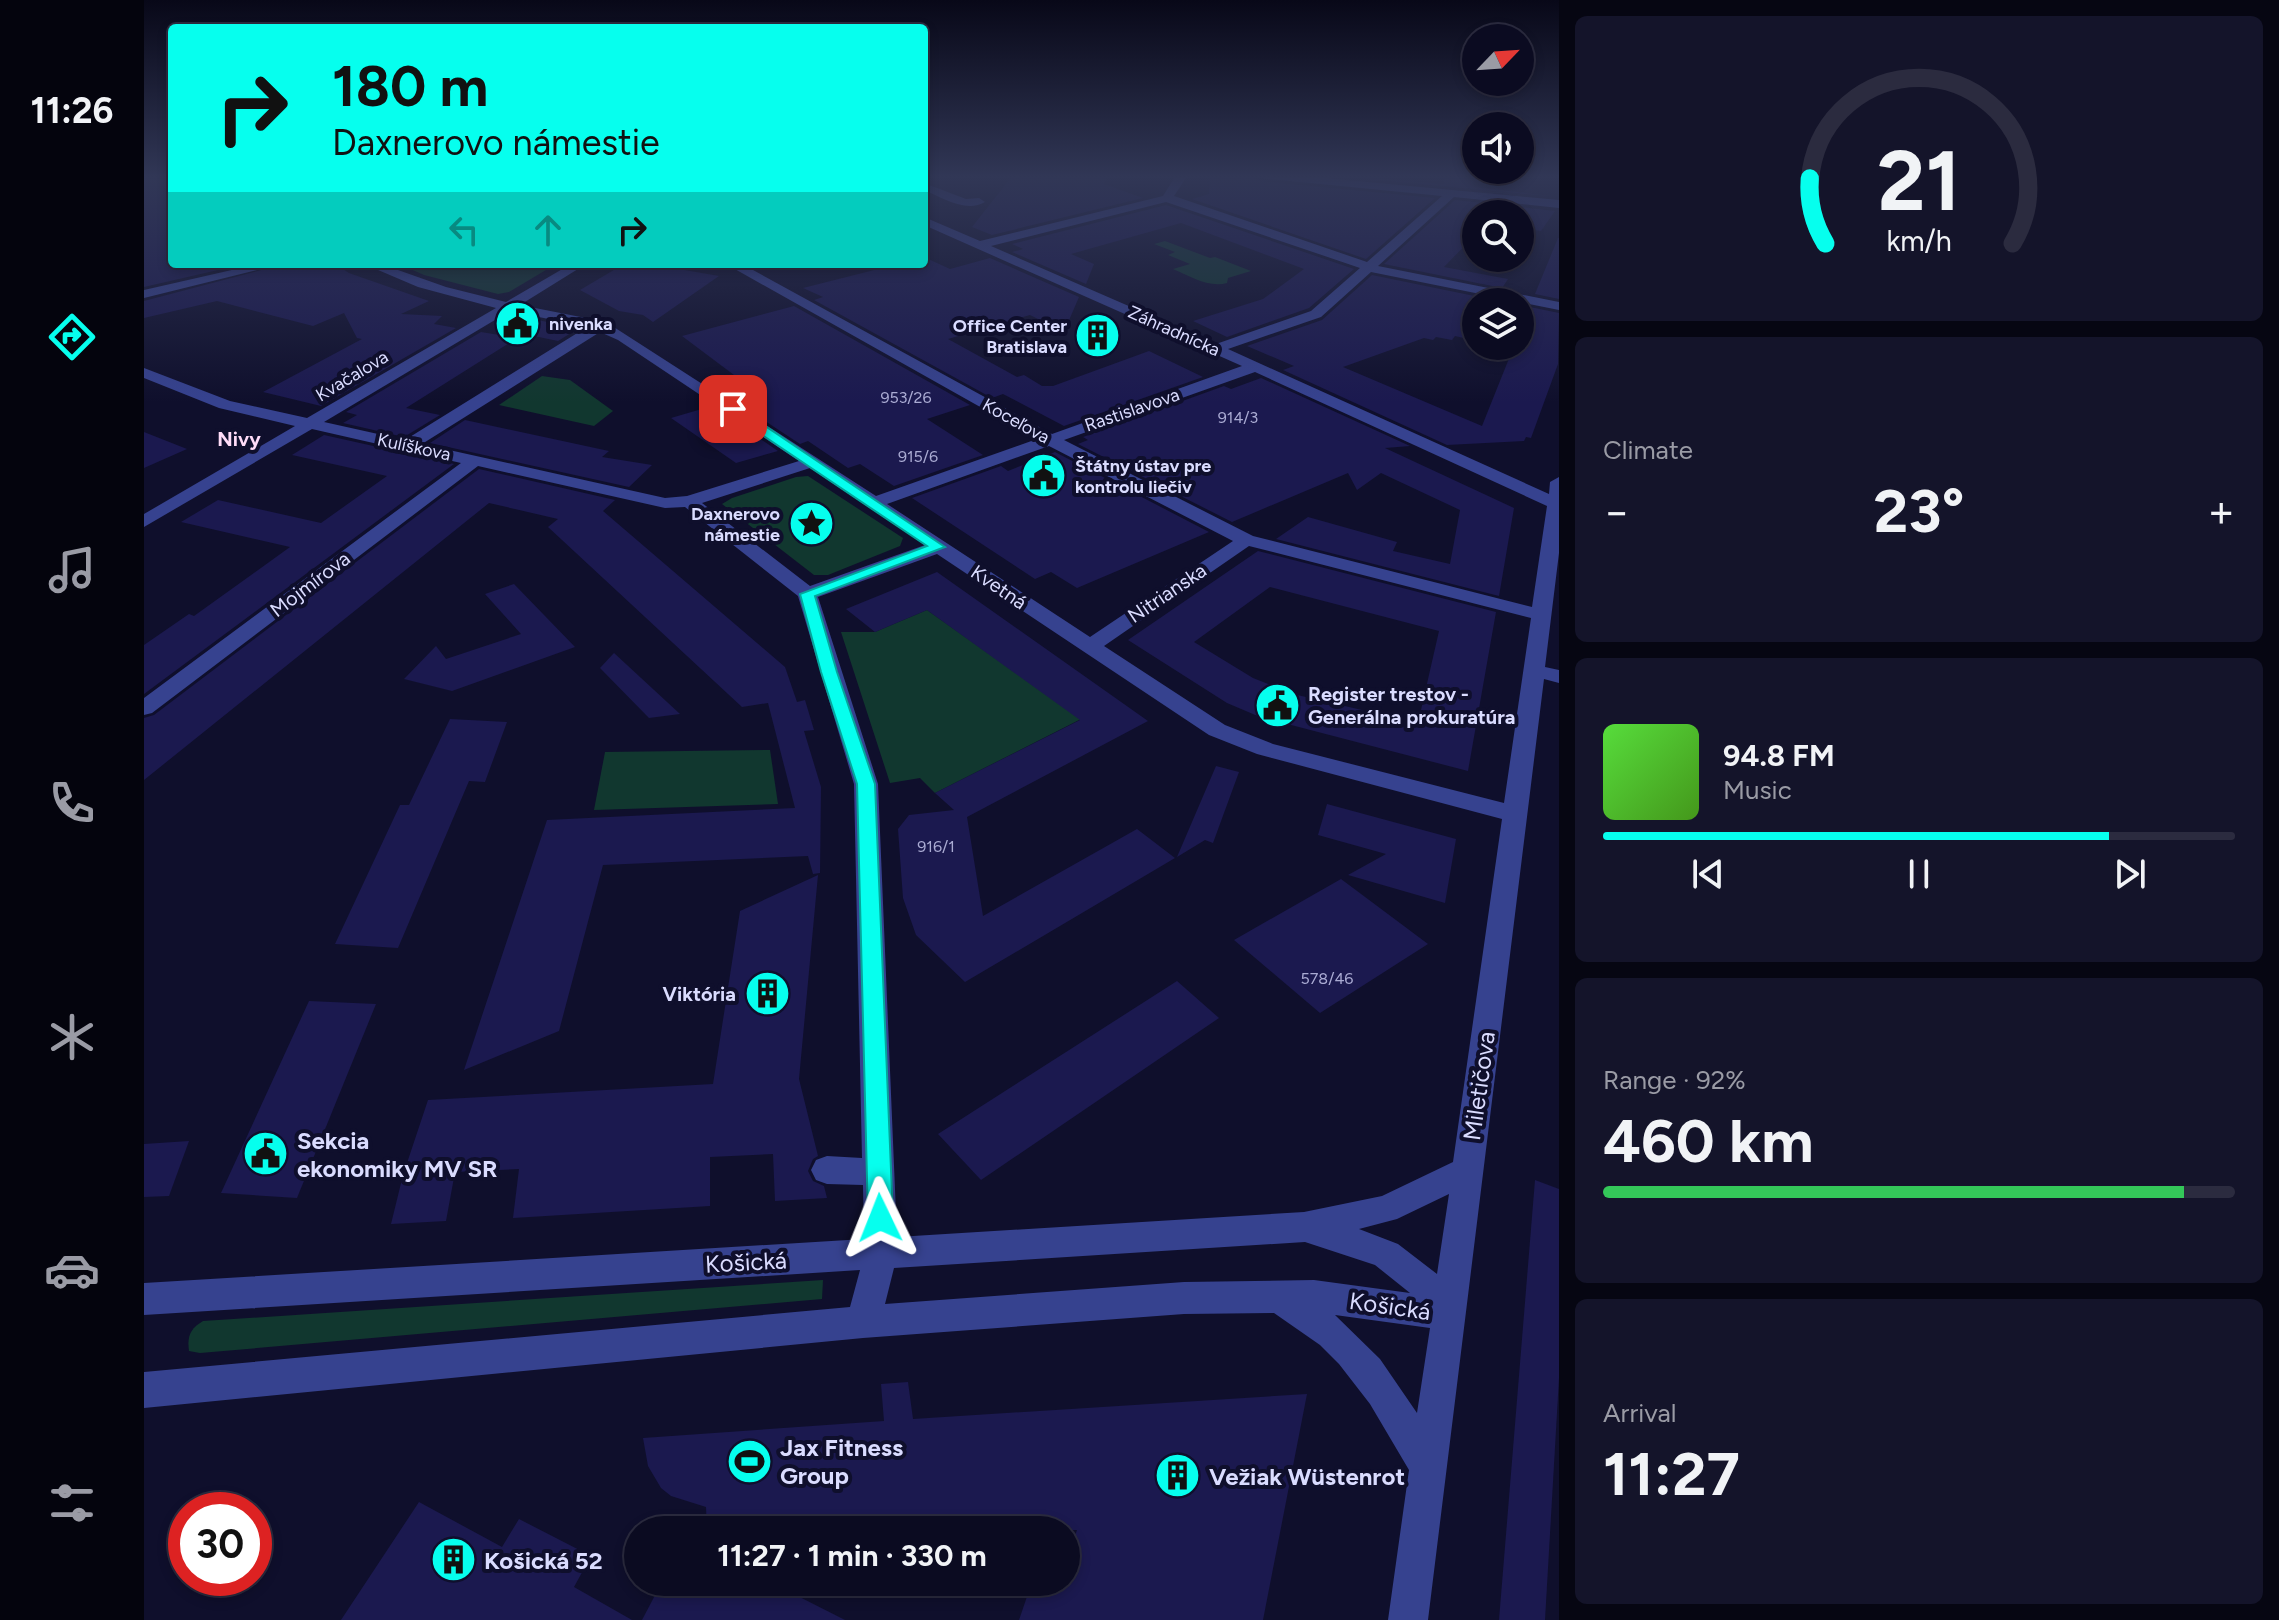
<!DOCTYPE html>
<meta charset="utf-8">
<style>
:root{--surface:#0b0b21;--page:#14142a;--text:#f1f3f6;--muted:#9a9ba5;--line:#2b2b3f;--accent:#06ffee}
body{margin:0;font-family:Figtree,sans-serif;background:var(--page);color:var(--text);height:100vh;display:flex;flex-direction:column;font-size:30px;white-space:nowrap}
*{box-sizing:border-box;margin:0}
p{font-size:26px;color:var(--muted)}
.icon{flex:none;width:44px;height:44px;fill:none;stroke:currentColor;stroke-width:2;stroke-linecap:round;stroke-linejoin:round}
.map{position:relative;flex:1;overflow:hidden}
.drawer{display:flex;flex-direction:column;gap:16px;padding:16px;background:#060612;width:720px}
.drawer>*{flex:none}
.guide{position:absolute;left:24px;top:24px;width:760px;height:244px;border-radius:8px;box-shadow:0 4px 12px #0003,0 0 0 2px var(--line);background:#06ffee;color:#111;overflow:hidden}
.needle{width:52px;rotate:65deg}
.buttons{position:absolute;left:1318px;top:24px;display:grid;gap:16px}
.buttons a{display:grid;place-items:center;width:72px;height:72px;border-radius:50%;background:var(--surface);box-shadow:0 4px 12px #0003,0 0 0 2px var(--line);font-size:40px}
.speed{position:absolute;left:24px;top:1492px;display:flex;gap:16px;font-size:40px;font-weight:700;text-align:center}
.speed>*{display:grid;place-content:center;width:104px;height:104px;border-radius:50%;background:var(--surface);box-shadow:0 4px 12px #0003,0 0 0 2px var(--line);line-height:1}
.speed .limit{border:12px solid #d22;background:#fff;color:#111}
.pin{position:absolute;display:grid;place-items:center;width:68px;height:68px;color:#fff;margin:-34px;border-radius:16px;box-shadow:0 4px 12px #0006}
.me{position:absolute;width:88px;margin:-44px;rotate:358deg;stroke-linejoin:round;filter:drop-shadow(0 0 6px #0008)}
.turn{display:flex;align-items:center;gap:28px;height:168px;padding:0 32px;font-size:36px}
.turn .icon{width:104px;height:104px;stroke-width:2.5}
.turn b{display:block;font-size:56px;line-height:68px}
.lanes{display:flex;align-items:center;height:76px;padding:0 32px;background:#0003;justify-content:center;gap:40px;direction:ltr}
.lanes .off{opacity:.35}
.big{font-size:60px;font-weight:700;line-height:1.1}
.drawer .card{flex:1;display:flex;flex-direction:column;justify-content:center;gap:12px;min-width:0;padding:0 28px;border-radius:12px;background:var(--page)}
.drawer .dial{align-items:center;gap:0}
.dial svg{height:208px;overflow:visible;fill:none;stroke:var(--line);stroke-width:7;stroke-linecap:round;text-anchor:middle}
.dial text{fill:var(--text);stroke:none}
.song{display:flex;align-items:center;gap:24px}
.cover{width:96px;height:96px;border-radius:12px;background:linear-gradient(135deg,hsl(110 70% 55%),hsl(100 70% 35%))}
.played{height:8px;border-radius:4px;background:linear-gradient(90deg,var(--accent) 80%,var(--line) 80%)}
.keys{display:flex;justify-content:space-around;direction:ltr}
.heat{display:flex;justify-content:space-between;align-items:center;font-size:44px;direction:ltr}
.charge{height:12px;border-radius:6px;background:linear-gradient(90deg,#34c759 92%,var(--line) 0)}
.trip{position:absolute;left:480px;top:1516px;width:456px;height:80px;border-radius:40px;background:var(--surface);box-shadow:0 4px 12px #0003,0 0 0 2px var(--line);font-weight:700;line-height:80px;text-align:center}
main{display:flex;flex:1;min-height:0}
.dock{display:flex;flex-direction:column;width:144px;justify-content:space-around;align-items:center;background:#04040d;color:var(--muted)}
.dock .icon{width:56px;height:56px}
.dock .selected{color:var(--accent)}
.dock b{font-size:36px;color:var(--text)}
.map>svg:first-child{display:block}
.green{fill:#11372f}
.building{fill:#1b194f;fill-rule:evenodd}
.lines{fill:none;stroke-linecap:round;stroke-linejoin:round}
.minor{fill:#36428f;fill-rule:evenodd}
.route{fill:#06ffee;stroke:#04a69b;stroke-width:2}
.labels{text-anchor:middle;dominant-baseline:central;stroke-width:8;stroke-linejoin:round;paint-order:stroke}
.number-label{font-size:16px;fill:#aaabd3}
.far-poi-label{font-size:18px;font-weight:bold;fill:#dadcff;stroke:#0f0f2c;text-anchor:start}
.far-street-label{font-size:18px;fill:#dadcff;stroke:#0f0f2c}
.far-quarter-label{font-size:20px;font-weight:bold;fill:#ffdcf8;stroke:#0f0f2c}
.street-label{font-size:20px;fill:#dadcff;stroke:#0f0f2c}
.poi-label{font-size:20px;font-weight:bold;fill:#dadcff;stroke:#0f0f2c;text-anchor:start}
.near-street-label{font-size:24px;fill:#dadcff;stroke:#0f0f2c}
.near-poi-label{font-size:24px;font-weight:bold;fill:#dadcff;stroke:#0f0f2c;text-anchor:start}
</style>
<main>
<nav class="dock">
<b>11:26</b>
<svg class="icon selected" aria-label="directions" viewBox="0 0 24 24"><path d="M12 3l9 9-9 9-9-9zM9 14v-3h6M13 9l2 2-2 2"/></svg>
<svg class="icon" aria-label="music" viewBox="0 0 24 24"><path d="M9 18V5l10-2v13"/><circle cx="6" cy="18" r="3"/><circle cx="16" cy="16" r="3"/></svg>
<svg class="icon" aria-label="phone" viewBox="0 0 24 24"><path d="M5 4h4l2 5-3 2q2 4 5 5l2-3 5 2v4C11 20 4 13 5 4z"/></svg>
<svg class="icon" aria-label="climate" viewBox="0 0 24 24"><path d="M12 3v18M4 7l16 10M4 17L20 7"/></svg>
<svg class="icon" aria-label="car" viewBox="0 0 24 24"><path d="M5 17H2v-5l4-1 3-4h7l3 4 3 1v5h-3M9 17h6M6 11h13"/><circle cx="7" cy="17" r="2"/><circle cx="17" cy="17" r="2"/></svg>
<svg class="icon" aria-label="filters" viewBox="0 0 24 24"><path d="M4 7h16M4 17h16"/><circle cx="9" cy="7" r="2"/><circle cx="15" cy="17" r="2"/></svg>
</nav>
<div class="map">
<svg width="1415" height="1620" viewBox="0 0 1415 1620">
<rect width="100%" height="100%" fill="#0f0f2c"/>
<g class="green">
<path d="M1021,241l45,17 5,-1 36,14 -23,7 -1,5c-18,5 -38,-7 -54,-14l17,-5 -22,-9 7,-3 -21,-8z"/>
<polygon points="255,264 412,264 365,292 354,294 280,275"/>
<polygon points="398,376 426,380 469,411 450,426 355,405"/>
<polygon points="664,476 759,538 756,546 684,575 670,575 578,504 588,498 652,477"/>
<polygon points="783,610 937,719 791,793 776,778 746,783 697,632 731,632"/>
<polygon points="626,750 634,804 450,810 461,752"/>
<path d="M679,1280l-1,19 -622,54 -11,-2c-2,-15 1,-22 14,-30z"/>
</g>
<g class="building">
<polygon points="0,175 28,175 28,264 100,264 0,287"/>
<polygon points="869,175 965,175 960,184 999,198 848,235 828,227"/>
<polygon points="1066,175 1107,175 1116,181 1291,198 1222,259 1048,199 1065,194"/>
<polygon points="1182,175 1231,175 1231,178 1300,184 1300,175 1328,175 1330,187 1415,197"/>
<polygon points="1311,200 1411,211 1397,231 1376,228 1376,214 1332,214 1332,234 1300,267 1364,279 1358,288 1240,264"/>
<polygon points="1022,205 1210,269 1165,308 1083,337 1049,321 1119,299 1160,269 1037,223 927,254 950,264 942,284 868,252 879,249 868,244"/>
<polygon points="1414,238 1415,238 1415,299 1391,294"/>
<polygon points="780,257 806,269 846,258 935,297 920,332 886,315 804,339 873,377 880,375 898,386 909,386 1005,351 1059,377 920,426 859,394 848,398 670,300 679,297 659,288 754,264 780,264"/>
<polygon points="140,264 191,264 205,273 285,301 257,314 298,316 290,324 312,328 177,406 119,392 218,339 213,338 200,313 169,326 73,301 0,318 0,301"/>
<polygon points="480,264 506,264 575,276 509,322 499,315 475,311 436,290"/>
<polygon points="1228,275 1350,300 1332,302 1332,326 1324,339 1311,336 1308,340 1292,337 1289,340 1280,338 1199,367 1338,426 1370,346 1376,346 1376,331 1386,307 1415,313 1414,364 1387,438 1382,437 1380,441 1303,445 1139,370 1150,366 1103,346 1178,320"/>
<polygon points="650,306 826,405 783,419 839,455 750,486 716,464 704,468 664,441 656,444 589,400 614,393 538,336"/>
<polygon points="388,319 435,328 414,341 366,331"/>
<polygon points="337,332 373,338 262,408 296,415 260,437 199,423 213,415 202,412"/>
<polygon points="1117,378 1266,446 1241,448 1370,508 1355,596 1132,539 1164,517 1253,542 1249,551 1306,564 1316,510 1237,473 1213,490 1204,473 1088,522 934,444 944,440 939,437 1080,386 1087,389"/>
<polygon points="568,406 634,451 592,463 527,418"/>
<polygon points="321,420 465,451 458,457 508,465 485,487 286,443"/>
<polygon points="0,432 43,449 0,468"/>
<polygon points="180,435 310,464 0,694 0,645 45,614 50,616 146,547 37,522 74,500 177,523 243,476 148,455"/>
<polygon points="911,452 1065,532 933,588 907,572 891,579 768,498 857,466 864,471"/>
<polygon points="335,469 471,500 459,511 641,667 653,702 661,700 670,730 660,731 677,787 676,873 669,874 664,856 459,865 415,1031 320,1070 403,820 651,808 624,703 598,707 404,527 414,519 345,503 0,780 0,718 10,715"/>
<path d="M1114,551l238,61 -28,159 -208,-54 -33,-14 -99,-63zM1126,587l169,44 -21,92 -125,-29 -40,-16 -59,-36z"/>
<polygon points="793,572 1004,721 823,817 839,916 993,829 1031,858 821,982 772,935 759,898 754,829 765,815 810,810 791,793 936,720 783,610 731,632 702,609"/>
<polygon points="370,584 431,647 308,691 260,679 292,646 302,659 377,634 341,594"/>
<polygon points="470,653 536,714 505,718 456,668"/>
<polygon points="306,719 363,722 341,782 325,781 254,948 191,944 256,805 265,805"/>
<polygon points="1072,766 1095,772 1069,843 1061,840 1033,857"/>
<polygon points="1183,804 1312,839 1301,903 1204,875 1242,854 1174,835"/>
<polygon points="674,875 655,1079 674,1156 669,1159 664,1171 669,1181 680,1186 683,1198 631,1201 629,1154 566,1157 566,1206 369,1218 375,1169 311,1172 302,1221 247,1224 259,1175 284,1100 569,1084 596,911"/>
<polygon points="1197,879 1284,944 1176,1013 1090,940"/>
<polygon points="1033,981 1075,1018 837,1180 794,1134"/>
<polygon points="165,1001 232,1004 153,1198 77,1193"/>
<polygon points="45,1141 25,1196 0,1197 0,1144"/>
<polygon points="1391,1180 1415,1189 1415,1378 1401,1620 1355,1620"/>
<polygon points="764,1382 769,1419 1163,1394 1119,1620 875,1620 888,1582 922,1582 922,1563 933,1530 563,1530 562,1507 527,1496 517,1488 504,1466 499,1438 740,1421 737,1384"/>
<polygon points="275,1502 358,1547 375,1519 447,1556 430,1587 488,1620 197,1620"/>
<polygon points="518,1582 626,1582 701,1620 498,1620"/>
</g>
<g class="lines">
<g class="minor">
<polygon points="836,175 854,175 848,178"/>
<path d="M1032,175h12l-14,21 193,66 75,-66 -182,-18 -6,-3h40l265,25v8l-105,-11 -76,69 181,36v8l-188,-38 -50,45 -93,32 321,145 1,-12 9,-5v76l-14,114 14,3v13l-15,-4 -116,941h-40l21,-150 -39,-66 -31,-40 -19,-19 -46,-32 -90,1 -321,24 -719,70v-36l706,-65 10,-37 -716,45v-32l720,-44 -1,-54 -36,-1 -11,-4 -5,-10 5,-10 11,-4 35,2 -8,-374 -56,-188 -113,-89 -20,1 -187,-42 -326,247 -8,2v-17l317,-235 -149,-34 -168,98v-13l151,-88 -76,-18 -75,-30v-10l86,33 77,17 189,-110 -78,-21 -54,-23h17l65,23 60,15 65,-38h15l-66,41 86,17 270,174 161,-57 -311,-175h16l310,170 190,-68 -318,-141v-8l56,24 183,-45zM1022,202l194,66 -49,43 -95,33 -225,-98zM366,311l77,16 -182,113 -81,-18zM456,332l18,8 181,121 -112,35 -22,2 -243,-54zM1111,372l292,134 -15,101 -279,-71 -189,-96zM905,446l184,95 -143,96 -203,-133zM666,468l115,77 -115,41 -108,-83zM1105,546l282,72 -27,185 -231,-59 -48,-19 -121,-79zM793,554l272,181 48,19 245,65 -49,343 -71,34 -78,16 -407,25 -19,-453 -60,-187zM1305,1194l-12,80 -39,-30 -39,-15 38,-10zM1161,1242l70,23 35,28 -96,-13 -130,2 -299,22 9,-36zM1191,1315l95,13 -13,85 -37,-54z"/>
<path d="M780,183l42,16 13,-1 6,4c-19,11 -42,-4 -61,-12z"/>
<polygon points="114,264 137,264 0,298 0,290"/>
</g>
</g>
<linearGradient id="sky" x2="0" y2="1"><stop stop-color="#080818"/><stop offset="0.44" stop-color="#313756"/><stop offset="1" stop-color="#313756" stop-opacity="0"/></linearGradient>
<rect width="1415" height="402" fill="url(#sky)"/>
<polygon class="route" points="584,407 593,407 801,547 671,596 693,672 731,784 749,1218 745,1226 736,1229 728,1226 724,1218 713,784 677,672 656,594 783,546 584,412"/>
<defs>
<symbol id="civic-disc" viewBox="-11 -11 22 22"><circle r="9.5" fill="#06ffee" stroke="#0f0f2c"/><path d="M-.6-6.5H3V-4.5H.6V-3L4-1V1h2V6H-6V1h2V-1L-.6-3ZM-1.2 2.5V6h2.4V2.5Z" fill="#111"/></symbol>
<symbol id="building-disc" viewBox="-11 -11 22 22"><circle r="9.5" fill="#06ffee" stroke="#0f0f2c"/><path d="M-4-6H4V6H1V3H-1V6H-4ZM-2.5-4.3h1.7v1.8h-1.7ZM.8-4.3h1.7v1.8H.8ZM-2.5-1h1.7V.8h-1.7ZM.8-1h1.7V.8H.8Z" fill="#111"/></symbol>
<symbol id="sight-disc" viewBox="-11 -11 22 22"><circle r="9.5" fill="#06ffee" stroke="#0f0f2c"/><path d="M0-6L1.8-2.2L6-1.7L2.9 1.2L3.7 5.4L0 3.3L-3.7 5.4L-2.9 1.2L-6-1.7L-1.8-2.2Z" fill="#111"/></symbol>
<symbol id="stadium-disc" viewBox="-11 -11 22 22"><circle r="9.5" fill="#06ffee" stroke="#0f0f2c"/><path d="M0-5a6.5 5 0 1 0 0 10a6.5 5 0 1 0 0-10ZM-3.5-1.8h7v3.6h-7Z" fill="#111"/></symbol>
</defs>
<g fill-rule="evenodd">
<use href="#civic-disc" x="348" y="298" width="51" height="51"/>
<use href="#building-disc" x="928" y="310" width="51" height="51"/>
<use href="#civic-disc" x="874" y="450" width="51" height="51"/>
<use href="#sight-disc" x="642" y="498" width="51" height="51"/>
<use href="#civic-disc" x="1108" y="680" width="51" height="51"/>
<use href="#building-disc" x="598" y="968" width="51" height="51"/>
<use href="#civic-disc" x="96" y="1128" width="51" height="51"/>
<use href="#stadium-disc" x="580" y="1436" width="51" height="51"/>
<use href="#building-disc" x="1008" y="1450" width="51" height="51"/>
<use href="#building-disc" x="284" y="1534" width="51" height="51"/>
</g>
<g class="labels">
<g class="number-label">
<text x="762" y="397">953/26</text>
<text x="1094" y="417">914/3</text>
<text x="774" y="456">915/6</text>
<text x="792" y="846">916/1</text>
<text x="1183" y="978">578/46</text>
</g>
<g class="far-poi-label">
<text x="405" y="324">nivenka</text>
<text x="923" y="326" text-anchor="end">Office Center<tspan x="923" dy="21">Bratislava</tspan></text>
<text x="931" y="466">Štátny ústav pre<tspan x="931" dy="21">kontrolu liečiv</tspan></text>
<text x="636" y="514" text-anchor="end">Daxnerovo<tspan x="636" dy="21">námestie</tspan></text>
</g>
<g class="far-street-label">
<text transform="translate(1030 331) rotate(24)">Záhradnícka</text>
<text transform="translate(208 376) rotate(-31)">Kvačalova</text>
<text transform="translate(988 410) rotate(-19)">Rastislavova</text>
<text transform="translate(872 421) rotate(29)">Koceľova</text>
<text transform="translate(270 447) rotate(12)">Kulíškova</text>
</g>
<g class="far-quarter-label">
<text x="95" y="439">Nivy</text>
</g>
<g class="street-label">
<text transform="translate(166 584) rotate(-37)">Mojmírova</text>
<text transform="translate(855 587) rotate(34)">Kvetná</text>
<text transform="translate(1023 593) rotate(-34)">Nitrianska</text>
</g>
<g class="poi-label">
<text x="1164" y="694">Register trestov -<tspan x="1164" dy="23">Generálna prokuratúra</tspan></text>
<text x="592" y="994" text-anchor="end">Viktória</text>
</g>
<g class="near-street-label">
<text transform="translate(1335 1086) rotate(-82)">Miletičova</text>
<text transform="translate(602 1262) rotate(-3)">Košická</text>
<text transform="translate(1246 1306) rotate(8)">Košická</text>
</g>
<g class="near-poi-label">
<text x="153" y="1140">Sekcia<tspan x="153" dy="28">ekonomiky MV SR</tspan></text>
<text x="636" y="1447">Jax Fitness<tspan x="636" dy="28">Group</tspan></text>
<text x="1065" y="1476">Vežiak Wüstenrot</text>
<text x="340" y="1560">Košická 52</text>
</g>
</g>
</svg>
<div class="buttons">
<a><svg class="needle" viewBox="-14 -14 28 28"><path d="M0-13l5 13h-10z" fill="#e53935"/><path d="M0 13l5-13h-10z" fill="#9a9ba5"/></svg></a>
<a><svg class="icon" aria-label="sound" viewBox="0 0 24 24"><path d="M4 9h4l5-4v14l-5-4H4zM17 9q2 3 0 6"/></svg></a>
<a><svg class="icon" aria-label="search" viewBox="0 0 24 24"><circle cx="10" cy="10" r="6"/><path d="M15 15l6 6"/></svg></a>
<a><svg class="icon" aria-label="layers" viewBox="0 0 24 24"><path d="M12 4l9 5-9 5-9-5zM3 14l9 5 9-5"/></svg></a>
</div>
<div class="speed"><div class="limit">30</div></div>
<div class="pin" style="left:589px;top:409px;background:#d93025"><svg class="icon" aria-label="arrive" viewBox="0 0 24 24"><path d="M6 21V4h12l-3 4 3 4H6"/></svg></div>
<svg class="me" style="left:736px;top:1218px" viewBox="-20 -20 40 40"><path d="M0-17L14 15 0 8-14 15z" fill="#06ffee" stroke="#fff" stroke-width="4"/></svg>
<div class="trip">11:27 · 1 min · 330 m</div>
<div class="guide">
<div class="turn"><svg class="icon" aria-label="right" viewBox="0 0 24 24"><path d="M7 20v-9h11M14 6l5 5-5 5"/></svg><div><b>180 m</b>Daxnerovo námestie</div></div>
<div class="lanes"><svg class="icon off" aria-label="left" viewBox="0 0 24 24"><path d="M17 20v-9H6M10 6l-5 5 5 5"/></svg><svg class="icon off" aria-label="ahead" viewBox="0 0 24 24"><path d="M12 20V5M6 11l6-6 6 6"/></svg><svg class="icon" aria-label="right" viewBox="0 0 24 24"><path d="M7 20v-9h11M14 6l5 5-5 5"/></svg></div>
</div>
</div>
<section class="drawer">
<div class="card dial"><svg viewBox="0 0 100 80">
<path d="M14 69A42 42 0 1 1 86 69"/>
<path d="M14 69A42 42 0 0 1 8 44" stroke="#06ffee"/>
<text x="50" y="56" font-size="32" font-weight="700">21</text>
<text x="50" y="72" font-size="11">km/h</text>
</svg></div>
<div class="card"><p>Climate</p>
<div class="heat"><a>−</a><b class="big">23°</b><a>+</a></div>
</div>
<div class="card">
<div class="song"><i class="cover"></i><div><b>94.8 FM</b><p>Music</p></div></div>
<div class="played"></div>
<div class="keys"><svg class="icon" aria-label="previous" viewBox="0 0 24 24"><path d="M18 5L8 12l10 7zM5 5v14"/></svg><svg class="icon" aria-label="pause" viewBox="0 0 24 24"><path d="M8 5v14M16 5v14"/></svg><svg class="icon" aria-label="next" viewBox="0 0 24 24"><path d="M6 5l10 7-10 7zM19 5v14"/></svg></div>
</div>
<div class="card"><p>Range · 92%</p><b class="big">460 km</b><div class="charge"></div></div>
<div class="card"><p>Arrival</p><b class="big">11:27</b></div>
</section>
</main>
